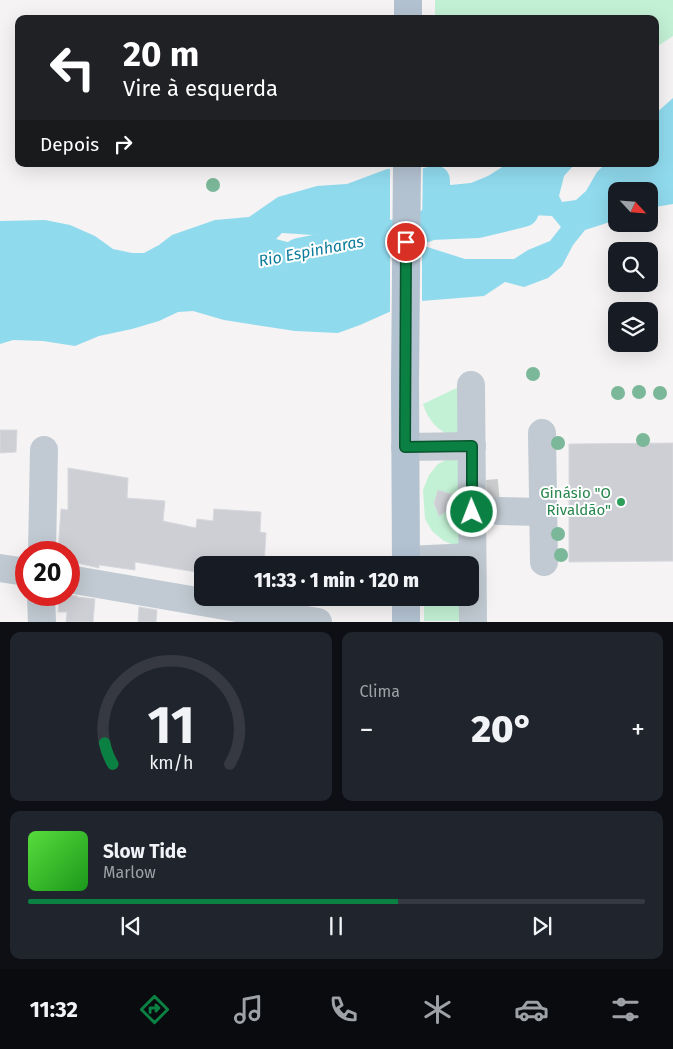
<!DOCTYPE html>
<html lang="pt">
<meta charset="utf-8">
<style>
:root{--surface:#171b24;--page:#20242c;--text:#f1f3f6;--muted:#9ea1a6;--line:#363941;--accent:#0b8043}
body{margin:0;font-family:"Fira Sans",sans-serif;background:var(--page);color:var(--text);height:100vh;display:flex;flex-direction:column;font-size:19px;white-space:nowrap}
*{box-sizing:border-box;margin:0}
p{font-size:16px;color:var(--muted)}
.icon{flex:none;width:28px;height:28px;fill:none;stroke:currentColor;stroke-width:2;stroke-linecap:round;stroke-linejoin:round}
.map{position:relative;height:622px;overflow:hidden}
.details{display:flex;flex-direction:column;gap:10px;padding:10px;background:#0d0f14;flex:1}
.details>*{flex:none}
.top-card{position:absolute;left:15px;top:15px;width:644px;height:152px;border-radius:10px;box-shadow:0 5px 20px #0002;background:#202124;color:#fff;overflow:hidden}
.needle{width:32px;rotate:116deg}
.fabs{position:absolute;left:608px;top:182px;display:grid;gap:10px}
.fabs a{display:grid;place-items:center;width:50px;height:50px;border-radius:10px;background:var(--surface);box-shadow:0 5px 20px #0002;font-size:25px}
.speed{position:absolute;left:15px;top:541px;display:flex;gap:10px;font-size:25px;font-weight:700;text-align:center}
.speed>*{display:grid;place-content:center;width:65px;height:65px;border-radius:50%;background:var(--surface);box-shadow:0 5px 20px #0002;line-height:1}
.speed .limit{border:8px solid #d22;background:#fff;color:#111}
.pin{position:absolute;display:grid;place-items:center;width:42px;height:42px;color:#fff;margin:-21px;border:2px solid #fff;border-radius:50%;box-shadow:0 1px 5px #0007}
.me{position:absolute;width:55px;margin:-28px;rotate:359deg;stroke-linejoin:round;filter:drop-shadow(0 0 4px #0008)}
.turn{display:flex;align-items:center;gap:18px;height:105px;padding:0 25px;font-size:22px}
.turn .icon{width:65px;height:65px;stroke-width:2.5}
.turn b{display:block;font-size:35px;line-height:42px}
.then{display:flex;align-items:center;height:48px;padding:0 25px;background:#0003;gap:10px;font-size:19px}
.big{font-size:38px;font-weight:800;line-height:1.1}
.details .card{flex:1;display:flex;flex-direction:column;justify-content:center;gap:8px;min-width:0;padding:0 18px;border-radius:10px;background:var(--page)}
.details .dial{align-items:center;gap:0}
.dial svg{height:130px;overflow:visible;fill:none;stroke:var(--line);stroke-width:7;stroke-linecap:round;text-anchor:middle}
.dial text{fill:var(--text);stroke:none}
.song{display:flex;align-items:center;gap:15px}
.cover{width:60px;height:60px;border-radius:8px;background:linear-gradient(135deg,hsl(110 70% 55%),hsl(120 70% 35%))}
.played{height:5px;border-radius:2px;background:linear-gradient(90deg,var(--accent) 60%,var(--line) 60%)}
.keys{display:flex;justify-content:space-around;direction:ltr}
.heat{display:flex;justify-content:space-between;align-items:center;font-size:28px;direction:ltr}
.details .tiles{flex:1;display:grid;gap:10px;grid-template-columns:1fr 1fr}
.card:last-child{grid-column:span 2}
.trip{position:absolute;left:194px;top:556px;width:285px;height:50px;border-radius:10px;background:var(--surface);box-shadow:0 5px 20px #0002;font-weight:800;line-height:50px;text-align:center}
.menu{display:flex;height:80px;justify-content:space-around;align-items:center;background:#090b0e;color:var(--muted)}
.menu .icon{width:35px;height:35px}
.menu .on{color:var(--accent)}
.menu b{font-size:22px;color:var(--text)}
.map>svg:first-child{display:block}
.green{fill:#c3f1d5}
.water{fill:#90daee}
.pier{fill:#f5f3f3}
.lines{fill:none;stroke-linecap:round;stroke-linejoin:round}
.river{stroke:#90daee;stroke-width:32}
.building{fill:#cdcfd5;stroke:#d7d9de}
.minor-tunnel{stroke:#caccce;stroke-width:28;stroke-dasharray:28 14;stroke-linecap:butt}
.minor{stroke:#c1cad2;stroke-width:28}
.major{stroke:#b3c2d1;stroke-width:28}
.tree{fill:#7bb799}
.route-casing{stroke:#07532c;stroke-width:12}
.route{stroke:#0b8043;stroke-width:9}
.leisure-dot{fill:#2e9e5b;stroke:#fff;stroke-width:2}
.labels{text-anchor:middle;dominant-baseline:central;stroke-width:4;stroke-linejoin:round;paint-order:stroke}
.leisure-label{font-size:15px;fill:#27864d;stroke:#fff;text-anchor:end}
.water-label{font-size:16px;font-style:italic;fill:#0c7c9b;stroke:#fff}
</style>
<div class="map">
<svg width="673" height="622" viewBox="0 0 673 622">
<rect width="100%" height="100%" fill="#f5f3f3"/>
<g class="green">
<polygon points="435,0 673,0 673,36 655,48 655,19 435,19"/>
<path d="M465,384l1,56c-22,-4 -36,-14 -43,-36z"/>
<polygon points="466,456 467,550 444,541 432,531 425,519 423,490 429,475 438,464 452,457"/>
<polygon points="425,598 467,598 468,621 424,621 424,607"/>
</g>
<g class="water">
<path d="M673,98v106l-24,4v-17h-33v29l-31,10 -12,15 -11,21 -14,12 -24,9 -19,-5 -21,14 -63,5v-56l44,14h49l14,-9 22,-9 11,-14 -9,-11 -21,-1 -31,7 -81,1 1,-54c10,-2 22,-7 28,4 2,3 2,8 2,12l21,-2 17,-7 19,-12h60l7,1 -10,11 -5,20 3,6 14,-2 10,-9 11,-19 8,-8h50v-50z"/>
<polygon points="406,168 405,224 385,225 372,231 353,231 313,235 282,233 276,239 302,246 353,246 405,241 405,305 360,325 338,333 295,331 224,320 193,311 178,312 159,321 132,329 99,336 75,346 43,341 13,340 0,344 0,221 45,220 70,225 95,236 113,249 132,253 144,253 159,245 172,235 215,220 249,217 278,197 317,186 347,184 387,169"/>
</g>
<g class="pier">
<polygon points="390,166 423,166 422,226 390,227"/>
<polygon points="405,238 422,242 422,304 407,305 390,314 390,240"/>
</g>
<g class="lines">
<polyline class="river" points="299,254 407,233 431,224 478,222 523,211"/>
</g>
<g class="building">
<polygon points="0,430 17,430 16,452 0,453"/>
<polygon points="673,443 673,561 569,562 569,444"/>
<polygon points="68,468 128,478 127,498 165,501 163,521 196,528 197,519 213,521 214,509 261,512 260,532 266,533 264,565 202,565 202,573 135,562 135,570 99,565 99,568 69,561 69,552 58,552 61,509 68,510"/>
<polygon points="438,490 451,494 450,504 452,508 439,516 434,503"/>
<polygon points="60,595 70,595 77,596 77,597 95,599 93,622 66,622 67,612 58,612"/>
<polygon points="139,607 157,610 156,622 138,622"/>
</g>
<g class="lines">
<polyline class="minor-tunnel" points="487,494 499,493"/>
<g class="minor">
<polyline points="471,385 473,622"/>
<polyline points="542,433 544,562"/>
<polyline points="405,447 472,446"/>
<polyline points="499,511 543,512"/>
<polyline points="42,552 44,450"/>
<polyline points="406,560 472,557"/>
<polyline points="0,568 26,572"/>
<polyline points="69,579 318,622"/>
<polyline points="41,595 42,622"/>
</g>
<g class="major">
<polyline points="408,19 408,0"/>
<polyline points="406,565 405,383 407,164"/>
<polyline points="406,598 406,622"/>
</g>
</g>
<g class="tree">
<circle cx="213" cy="185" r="7"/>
<circle cx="533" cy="374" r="7"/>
<circle cx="639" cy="392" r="7"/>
<circle cx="618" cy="393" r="7"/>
<circle cx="660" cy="393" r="7"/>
<circle cx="643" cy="440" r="7"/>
<circle cx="558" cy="443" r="7"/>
<circle cx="558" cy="534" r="7"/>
<circle cx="561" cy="555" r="7"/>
</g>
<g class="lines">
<defs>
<polyline id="route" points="406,242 405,447 472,446 472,512"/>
</defs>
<use href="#route" class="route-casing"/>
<use href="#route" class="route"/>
</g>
<circle class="leisure-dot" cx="621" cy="502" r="5"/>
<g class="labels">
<g class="leisure-label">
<text x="611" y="493">Ginásio "O<tspan x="611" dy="17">Rivaldão"</tspan></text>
</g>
<g class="water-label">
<text transform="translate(311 251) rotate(-11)">Rio Espinharas</text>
</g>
</g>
</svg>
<div class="fabs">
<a><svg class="needle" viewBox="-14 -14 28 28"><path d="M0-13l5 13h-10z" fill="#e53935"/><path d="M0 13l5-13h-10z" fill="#9ea1a6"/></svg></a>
<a><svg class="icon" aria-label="search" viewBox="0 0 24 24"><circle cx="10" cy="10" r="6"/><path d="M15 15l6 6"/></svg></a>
<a><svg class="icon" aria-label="layers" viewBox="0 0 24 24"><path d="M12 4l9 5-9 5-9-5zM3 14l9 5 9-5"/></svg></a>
</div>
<div class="speed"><div class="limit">20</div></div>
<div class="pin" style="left:406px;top:242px;background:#d93025"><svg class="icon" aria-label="arrive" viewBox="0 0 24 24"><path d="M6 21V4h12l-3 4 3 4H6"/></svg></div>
<svg class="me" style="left:472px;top:512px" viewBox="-20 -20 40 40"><circle r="17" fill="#0b8043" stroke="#fff" stroke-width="3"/><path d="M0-11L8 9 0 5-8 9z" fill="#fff"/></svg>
<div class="trip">11:33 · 1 min · 120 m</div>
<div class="top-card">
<div class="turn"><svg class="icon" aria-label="left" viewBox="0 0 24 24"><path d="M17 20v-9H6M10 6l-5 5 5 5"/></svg><div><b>20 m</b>Vire à esquerda</div></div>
<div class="then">Depois<svg class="icon" aria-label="right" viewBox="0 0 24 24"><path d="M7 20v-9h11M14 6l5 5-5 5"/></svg></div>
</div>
</div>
<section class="details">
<div class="tiles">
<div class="card dial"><svg viewBox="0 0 100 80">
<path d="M14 69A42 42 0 1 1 86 69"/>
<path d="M14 69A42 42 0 0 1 9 56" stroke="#0b8043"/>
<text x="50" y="56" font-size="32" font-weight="700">11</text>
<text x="50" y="72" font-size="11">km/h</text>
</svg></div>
<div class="card"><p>Clima</p>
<div class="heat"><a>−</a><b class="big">20°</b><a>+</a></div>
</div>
<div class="card">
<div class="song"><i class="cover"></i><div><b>Slow Tide</b><p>Marlow</p></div></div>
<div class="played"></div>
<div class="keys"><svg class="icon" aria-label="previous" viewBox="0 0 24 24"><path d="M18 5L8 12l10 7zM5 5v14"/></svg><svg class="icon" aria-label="pause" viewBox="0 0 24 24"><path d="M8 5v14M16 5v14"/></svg><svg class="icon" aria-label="next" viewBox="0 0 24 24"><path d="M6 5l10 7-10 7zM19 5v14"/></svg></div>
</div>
</div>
</section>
<nav class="menu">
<b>11:32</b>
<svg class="icon on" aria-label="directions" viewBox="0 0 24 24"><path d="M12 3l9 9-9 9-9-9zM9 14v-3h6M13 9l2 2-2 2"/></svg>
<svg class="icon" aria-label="music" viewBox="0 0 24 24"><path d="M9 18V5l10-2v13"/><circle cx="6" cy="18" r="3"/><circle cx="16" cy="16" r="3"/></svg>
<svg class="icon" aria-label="phone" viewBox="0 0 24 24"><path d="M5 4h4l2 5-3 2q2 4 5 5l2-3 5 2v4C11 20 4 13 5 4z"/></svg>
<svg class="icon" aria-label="climate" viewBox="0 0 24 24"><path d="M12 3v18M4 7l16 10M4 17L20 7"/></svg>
<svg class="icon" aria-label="car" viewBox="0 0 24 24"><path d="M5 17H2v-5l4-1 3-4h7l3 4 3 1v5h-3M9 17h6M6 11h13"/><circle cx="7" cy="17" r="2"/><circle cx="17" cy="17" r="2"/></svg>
<svg class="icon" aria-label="filters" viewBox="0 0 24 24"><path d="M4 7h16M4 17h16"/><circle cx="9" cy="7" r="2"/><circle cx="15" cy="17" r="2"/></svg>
</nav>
